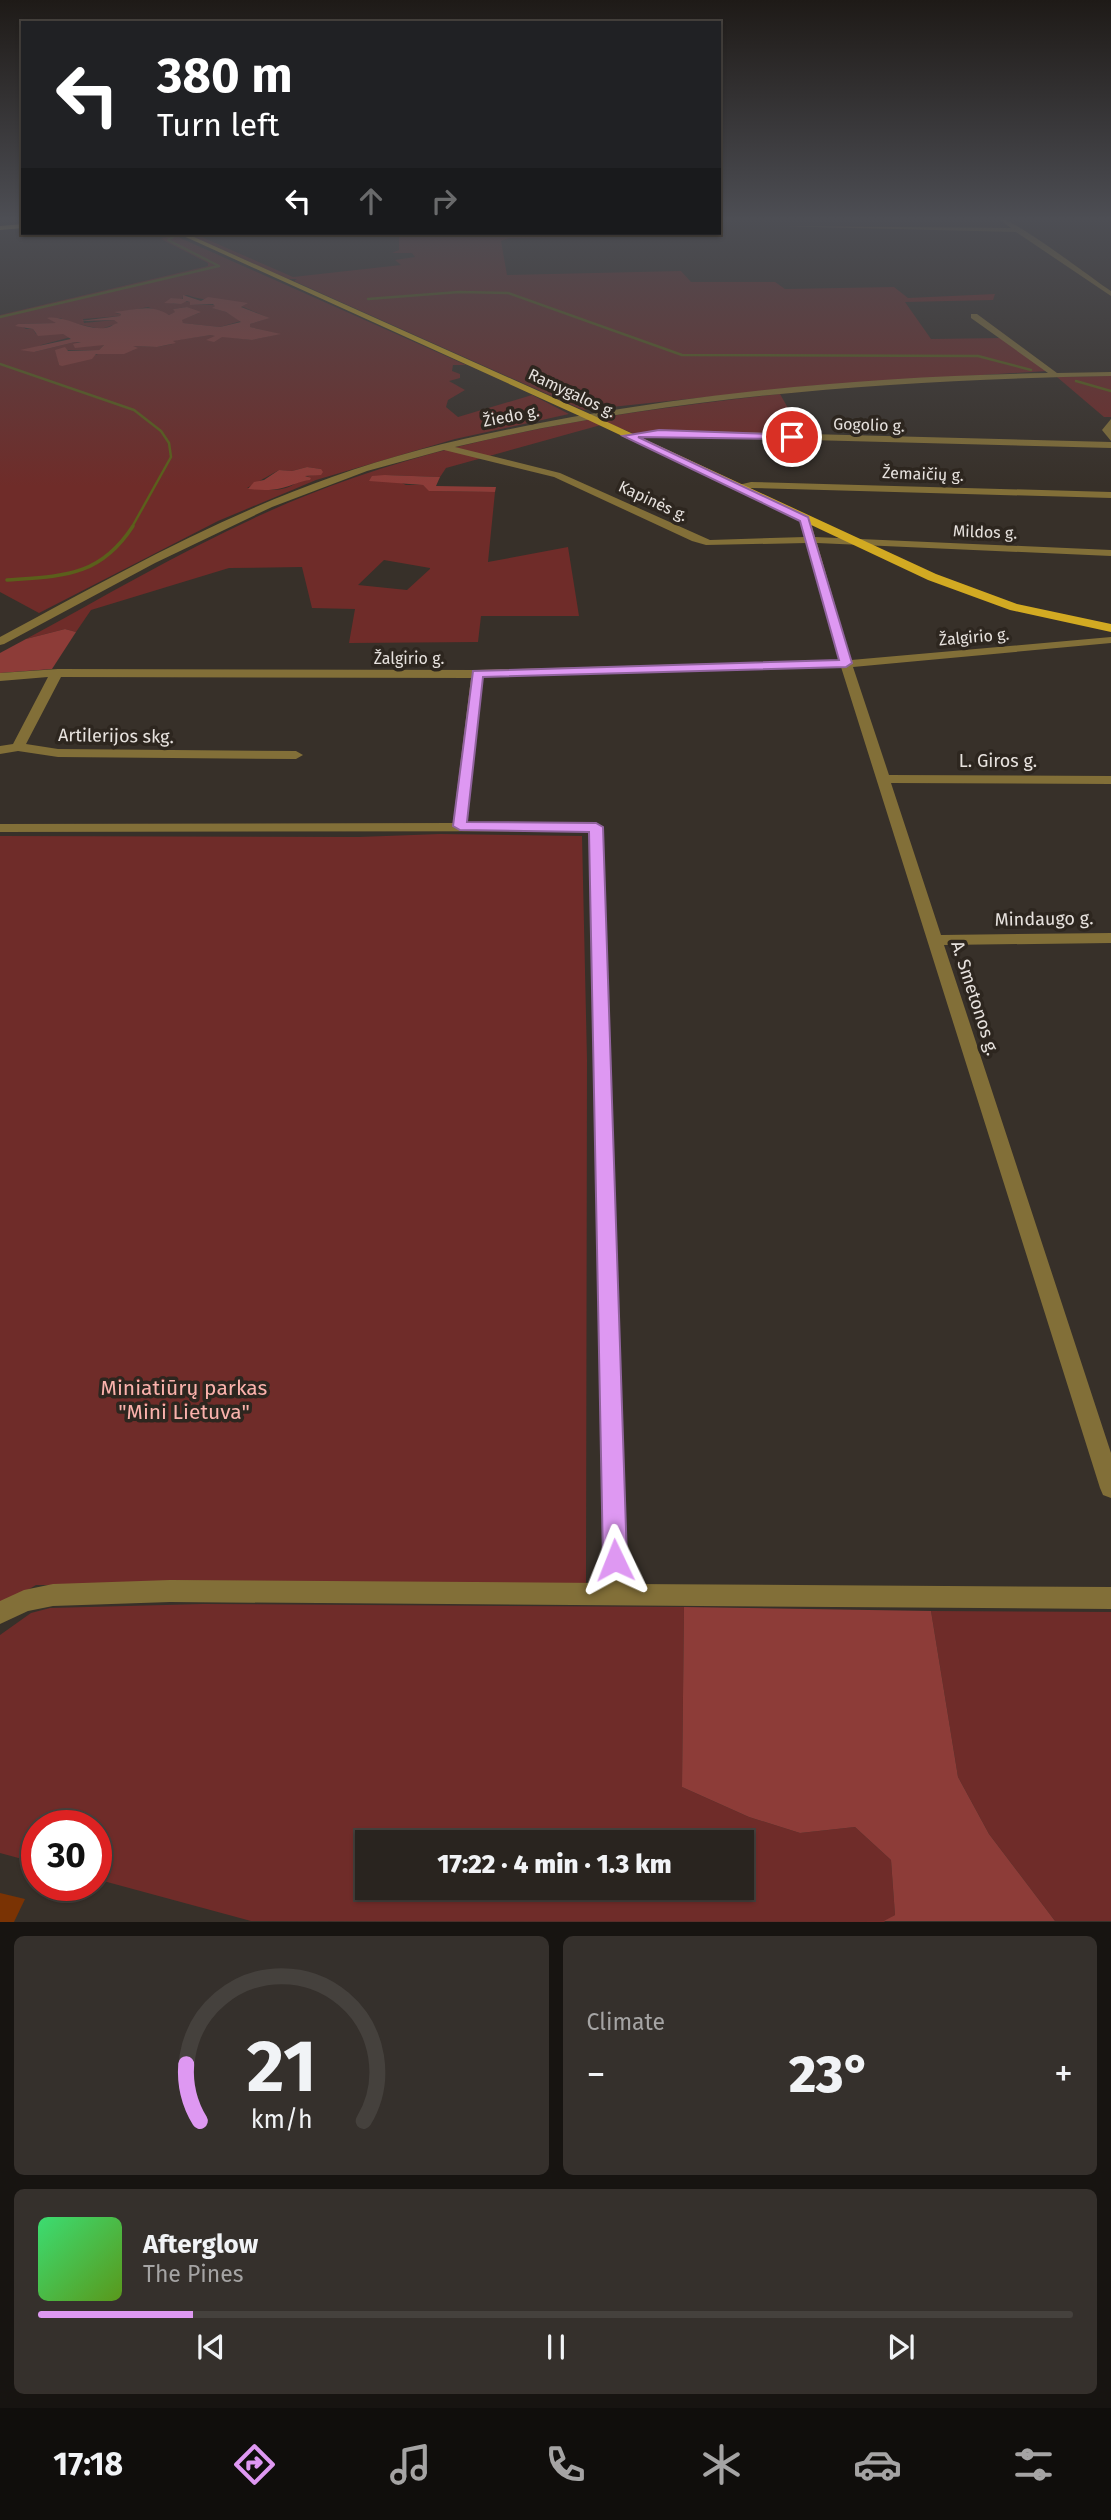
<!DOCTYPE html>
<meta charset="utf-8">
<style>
:root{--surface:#29241f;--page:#35302c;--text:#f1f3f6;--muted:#a5a4a4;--line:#45413d;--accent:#de98f2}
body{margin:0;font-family:"Fira Sans",sans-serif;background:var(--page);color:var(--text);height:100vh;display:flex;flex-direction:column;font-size:26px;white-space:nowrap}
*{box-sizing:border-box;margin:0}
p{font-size:23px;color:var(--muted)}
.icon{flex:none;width:38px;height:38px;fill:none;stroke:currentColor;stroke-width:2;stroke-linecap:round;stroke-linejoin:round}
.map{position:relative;height:1922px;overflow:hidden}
.sheet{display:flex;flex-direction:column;gap:14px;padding:14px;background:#171411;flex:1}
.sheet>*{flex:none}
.banner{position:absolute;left:21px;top:21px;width:700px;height:214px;border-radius:0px;box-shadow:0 2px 5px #0004,0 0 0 2px var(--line);background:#202124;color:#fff;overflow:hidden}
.speed{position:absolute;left:21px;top:1810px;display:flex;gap:14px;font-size:35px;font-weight:700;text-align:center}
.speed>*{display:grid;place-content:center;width:91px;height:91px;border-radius:50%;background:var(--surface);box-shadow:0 2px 5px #0004,0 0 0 2px var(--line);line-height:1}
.speed .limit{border:10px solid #d22;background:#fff;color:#111}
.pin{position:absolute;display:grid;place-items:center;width:60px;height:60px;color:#fff;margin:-30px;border:4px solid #fff;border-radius:50%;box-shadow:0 2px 7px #0007}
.me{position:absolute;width:77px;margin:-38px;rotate:358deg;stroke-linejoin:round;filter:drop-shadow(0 0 5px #0008)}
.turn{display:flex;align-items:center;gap:24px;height:147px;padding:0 21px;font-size:32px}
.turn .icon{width:91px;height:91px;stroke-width:2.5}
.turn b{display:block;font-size:49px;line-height:60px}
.lanes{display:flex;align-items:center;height:66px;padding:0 21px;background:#0003;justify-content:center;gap:35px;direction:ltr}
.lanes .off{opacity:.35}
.big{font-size:52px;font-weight:800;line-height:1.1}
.sheet .tile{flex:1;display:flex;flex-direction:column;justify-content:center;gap:10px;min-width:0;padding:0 24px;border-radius:10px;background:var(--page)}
.sheet .dial{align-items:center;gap:0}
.dial svg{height:182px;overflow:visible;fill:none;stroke:var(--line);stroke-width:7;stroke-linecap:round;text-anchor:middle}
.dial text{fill:var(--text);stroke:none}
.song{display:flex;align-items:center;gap:21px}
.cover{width:84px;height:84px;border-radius:10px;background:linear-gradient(135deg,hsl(140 70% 55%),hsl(90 70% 35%))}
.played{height:7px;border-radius:4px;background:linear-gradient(90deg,var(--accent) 15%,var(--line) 15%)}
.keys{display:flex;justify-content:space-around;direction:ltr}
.heat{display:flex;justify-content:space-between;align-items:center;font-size:38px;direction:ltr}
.sheet .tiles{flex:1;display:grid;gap:14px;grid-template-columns:1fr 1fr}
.tile:last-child{grid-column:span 2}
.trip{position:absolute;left:355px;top:1830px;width:399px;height:70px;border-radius:0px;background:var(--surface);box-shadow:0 2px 5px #0004,0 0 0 2px var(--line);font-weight:800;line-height:70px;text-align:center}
.menu{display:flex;height:112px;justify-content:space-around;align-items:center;background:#100e0c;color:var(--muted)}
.menu .icon{width:49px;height:49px}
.menu .current{color:var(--accent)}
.menu b{font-size:32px;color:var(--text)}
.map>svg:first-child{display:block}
.green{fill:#6f2c29;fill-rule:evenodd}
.forest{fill:#8d3c38}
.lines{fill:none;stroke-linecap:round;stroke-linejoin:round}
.stream-far1{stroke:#5b5f1b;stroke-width:2.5}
.stream{stroke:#5b5f1b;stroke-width:3.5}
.building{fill:#7a3304}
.minor{fill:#826f38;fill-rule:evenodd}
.major{fill:#d2aa22;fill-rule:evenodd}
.highway{fill:#eac451;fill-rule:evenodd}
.route{fill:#de98f2;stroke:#90639d;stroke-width:2}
.labels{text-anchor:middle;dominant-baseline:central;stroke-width:7;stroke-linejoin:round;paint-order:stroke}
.far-street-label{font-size:16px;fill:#e7e2de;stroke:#2d261f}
.street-label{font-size:18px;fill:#e7e2de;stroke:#2d261f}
.near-park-label{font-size:21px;fill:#fab2ac;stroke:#2d261f}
</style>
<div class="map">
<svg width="1111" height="1922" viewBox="0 0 1111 1922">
<rect width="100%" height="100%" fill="#373029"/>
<g class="green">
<path d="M169,233l297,132h-13l-1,6 8,3v4l-11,3 16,9 -17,10 -2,7 12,10 74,-22 37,19 -114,25 -139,41 -98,41 -179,92 -39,-21v-277l208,-49v-3l-47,-24 10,-4zM187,295c18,7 38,4 59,9l-5,2 28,12 -19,6v3l29,7 -27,6 -41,-5 -41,6 2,3 -15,3 -24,-1h-2l3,4c-11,2 -26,0 -36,4 -13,5 -24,10 -39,11l-3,-15h43l5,-5h-14l-15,-3 -41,10 7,-7 30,-8 -8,-3h-27l-3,-5h-7l-8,-5 37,-1 3,-1 -2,-4h6l-2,2 41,9 18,-6 -5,-3 -30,3 -1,-4 37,-3 1,-2 -6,-1 33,-6 21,8 7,-3 -3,-3 14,-2 12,6 -18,7 2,3 37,4 21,-6 -15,-9 -13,-4 3,-3h-26l1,-3c-9,-2 -11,4 -20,1v-5l11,2 1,-4zM307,467l14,2v6c-19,-1 -19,7 -35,13 -14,4 -25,0 -39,0l32,-18 13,1z"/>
<polygon points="184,233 204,233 197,235 293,277 401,265 395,260 415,257 412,253 392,253 399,250 399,233 658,233 659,236 509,238 501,241 507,275 681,271 691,282 775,282 785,289 894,287 908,298 995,294 993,300 905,302 931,339 1001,338 1047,371 820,385 583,410 294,281 297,279 288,279"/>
<polygon points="1111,376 1111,417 1104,417 1057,377"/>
<path d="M780,394l25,44 -168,-3 -29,-12 -162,45 -6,9 -55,-2 21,10h17l7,6 65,1 -7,70 80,-15 11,69h-98l-3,26 -129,1 6,-34 -43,-1 -10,-41 -73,1 -138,42 -15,22 -11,-3 -39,10c92,-50 182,-104 279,-143 151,-61 314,-84 475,-102zM384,560l46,8v1l-23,21 -49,-5z"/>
<polygon points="440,834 582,836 587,1060 586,1586 36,1585 0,1606 0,836 359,837"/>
<path d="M203,1604l481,3 -2,180 67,30 51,16 55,-6 36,33 4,55 -11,7 -633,-1 -155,-42v-54h-59v38l-37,-10v-218l31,-22 19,-5zM368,1843h374v45h-374z"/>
<polygon points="931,1611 1111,1612 1111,1921 1055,1921 989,1834 958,1777"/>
</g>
<g class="forest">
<path d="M183,295l18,6 7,-4 40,6 -7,4 29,11 -20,6v3l31,7 -29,6 -30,-3 -8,5 -8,-2 9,-4 -4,-1 -38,6 3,2 -19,4 -24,-1 5,2 -14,6h-28l-4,5 -30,7 -3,-1 -4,-15 10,-3 3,4 31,-1 5,-5 -29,3 -2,-4 8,-2h-6l-41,10 -14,-2 51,-11 -8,-5 -25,2 -5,-7 -18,-3 3,-2 38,-1 -9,-5c18,-3 35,12 58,10 8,-1 5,-3 13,-5l-4,-3 -34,1 40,-5 1,-2 -7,-2c20,-2 37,-9 55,3l6,-3 -2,-3 14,-2 14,5 -19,8 1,3 37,4 21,-5 -15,-10 -14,-4 3,-2 -2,-2 -23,1v-3l-3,-1 -6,3 -17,-1 7,-5 12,1z"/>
<path d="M307,467l14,2 2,3 -2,3 -16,1 6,2 -1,2c-11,1 -18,6 -28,8 -12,3 -23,2 -34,1l6,-7 10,-2 15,-10 13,1z"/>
<polygon points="385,475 440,477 436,486 496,487 495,492 429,491 423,485 369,481 372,476"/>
<polygon points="65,629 76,632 52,669 0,673 0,653 26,639"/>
<polygon points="684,1607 931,1611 958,1777 989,1834 1055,1921 884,1921 895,1915 891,1860 855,1827 800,1833 749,1817 682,1787"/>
</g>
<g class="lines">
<g class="stream-far1">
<polyline points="195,233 198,233"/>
<polyline points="368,299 459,292 508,293 682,355 978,356 1031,370"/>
<polyline points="0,317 219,266 168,240 173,237"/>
<polyline points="0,364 134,410 161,431 169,443 171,457 132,527"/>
<polyline points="1076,381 1111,391"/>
</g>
<path class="stream" d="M7,580c56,-4 93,-3 126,-54"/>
</g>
<polygon class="building" points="0,1893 25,1899 14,1922 0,1922"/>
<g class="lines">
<g class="minor">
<path d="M996,217c17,0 95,61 115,74v5l-95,-64 -242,-6 237,2z"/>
<path d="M971,314h6l80,59 54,-1v4c-221,4 -441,20 -656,71l105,26 150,67 95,-3 -5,-18 5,-3 5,3 5,18 296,13v6l-294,-13 34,117 260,-23v6l-258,24 36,108 222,1v8l-220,-1 50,152 170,-2v10l-167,2 167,508v45l-8,-3 -3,-7 -259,-821 -358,10 -16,146h129l7,4 25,757 483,3v22l-941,-7 -117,4 -25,5 -28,13v-23l24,-11 29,-6 117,-4 434,3 -15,-752 -589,1v-8l453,-1 18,-145 -410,-1 -35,67 32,5 238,2 7,4 -7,4 -238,-2 -40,-6 -18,3v-8l13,-2 35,-67 -48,4v-8l58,-4 419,1 362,-10 -32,-117 -101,2 -14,-4 -138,-64 -110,-27 -77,21 -95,36 -117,56 -151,81 -4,1v-8c108,-58 216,-119 332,-160 77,-28 159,-45 240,-60 157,-28 317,-41 476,-44l-77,-55z"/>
<polygon points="1111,419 1111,441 1102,430"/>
<polygon points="659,430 1111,442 1111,448 659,436 627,439 623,436"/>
<polygon points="751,482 1111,492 1111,498 751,488 735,490 730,487"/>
</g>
<polygon class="major" points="177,233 185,233 590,414 936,574 1017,604 1111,624 1111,632 1010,610 928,580 584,418"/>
<polygon class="highway" points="23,224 23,228 0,230 0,226"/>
</g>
<linearGradient id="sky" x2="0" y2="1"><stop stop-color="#1e1a17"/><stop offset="0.45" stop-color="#4d4e54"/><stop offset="1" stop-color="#4d4e54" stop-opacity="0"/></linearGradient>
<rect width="1111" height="486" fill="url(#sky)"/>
<polygon class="route" points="659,430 795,435 796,437 792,439 638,437 808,517 852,663 846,667 483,677 467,822 596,823 603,827 627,1560 623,1567 615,1570 606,1567 603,1560 589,832 460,830 453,826 473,671 839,660 800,521 623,436"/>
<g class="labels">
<g class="far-street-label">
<text transform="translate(572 393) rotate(25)">Ramygalos g.</text>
<text transform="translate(511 416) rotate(-11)">Žiedo g.</text>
<text transform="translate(869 425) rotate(2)">Gogolio g.</text>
<text transform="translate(923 474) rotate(2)">Žemaičių g.</text>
<text transform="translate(653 501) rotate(25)">Kapinės g.</text>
<text transform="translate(985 532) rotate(2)">Mildos g.</text>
<text transform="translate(974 637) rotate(-5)">Žalgirio g.</text>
<text x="409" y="658">Žalgirio g.</text>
</g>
<g class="street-label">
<text transform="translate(116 736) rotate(1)">Artilerijos skg.</text>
<text x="998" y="761">L. Giros g.</text>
<text transform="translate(1044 919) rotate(-1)">Mindaugo g.</text>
<text transform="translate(975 998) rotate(72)">A. Smetonos g.</text>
</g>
<g class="near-park-label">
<text x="184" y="1388">Miniatiūrų parkas<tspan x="184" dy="24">"Mini Lietuva"</tspan></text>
</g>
</g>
</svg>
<div class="speed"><div class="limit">30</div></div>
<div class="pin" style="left:792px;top:437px;background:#d93025"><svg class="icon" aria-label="arrive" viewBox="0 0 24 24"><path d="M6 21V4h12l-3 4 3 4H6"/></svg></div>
<svg class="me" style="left:615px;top:1560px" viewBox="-20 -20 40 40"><path d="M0-17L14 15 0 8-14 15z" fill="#de98f2" stroke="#fff" stroke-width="4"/></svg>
<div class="trip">17:22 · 4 min · 1.3 km</div>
<div class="banner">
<div class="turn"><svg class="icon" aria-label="left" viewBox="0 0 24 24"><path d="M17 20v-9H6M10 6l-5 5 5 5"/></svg><div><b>380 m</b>Turn left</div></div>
<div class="lanes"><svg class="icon" aria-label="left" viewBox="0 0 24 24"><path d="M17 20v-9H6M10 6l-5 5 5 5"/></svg><svg class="icon off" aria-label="ahead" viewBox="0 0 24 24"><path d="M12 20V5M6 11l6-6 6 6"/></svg><svg class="icon off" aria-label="right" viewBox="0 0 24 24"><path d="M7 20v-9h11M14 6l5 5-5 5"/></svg></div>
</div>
</div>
<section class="sheet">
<div class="tiles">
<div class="tile dial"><svg viewBox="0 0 100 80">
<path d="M14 69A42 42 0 1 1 86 69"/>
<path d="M14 69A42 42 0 0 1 8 44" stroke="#de98f2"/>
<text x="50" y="56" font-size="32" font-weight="700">21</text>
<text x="50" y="72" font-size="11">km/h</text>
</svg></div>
<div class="tile"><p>Climate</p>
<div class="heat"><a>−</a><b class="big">23°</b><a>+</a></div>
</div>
<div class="tile">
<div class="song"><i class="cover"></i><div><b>Afterglow</b><p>The Pines</p></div></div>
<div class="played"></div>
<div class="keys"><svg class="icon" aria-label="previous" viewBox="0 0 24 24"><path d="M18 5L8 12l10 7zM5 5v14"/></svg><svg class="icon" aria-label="pause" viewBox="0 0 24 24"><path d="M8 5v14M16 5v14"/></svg><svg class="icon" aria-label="next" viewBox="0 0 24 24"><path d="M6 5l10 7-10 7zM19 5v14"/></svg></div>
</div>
</div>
</section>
<nav class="menu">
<b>17:18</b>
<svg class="icon current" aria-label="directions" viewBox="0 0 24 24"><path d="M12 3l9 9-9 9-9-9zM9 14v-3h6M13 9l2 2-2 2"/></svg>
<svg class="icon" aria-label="music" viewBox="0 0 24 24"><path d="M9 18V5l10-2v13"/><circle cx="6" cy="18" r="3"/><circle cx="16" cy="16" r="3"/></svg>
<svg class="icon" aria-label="phone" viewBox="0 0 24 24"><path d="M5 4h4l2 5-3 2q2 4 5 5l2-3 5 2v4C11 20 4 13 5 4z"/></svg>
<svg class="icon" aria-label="climate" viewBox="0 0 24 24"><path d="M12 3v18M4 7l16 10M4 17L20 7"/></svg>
<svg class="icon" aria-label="car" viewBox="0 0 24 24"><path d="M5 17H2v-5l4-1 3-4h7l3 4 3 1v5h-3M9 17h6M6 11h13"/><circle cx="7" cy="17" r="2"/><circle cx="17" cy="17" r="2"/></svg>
<svg class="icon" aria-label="filters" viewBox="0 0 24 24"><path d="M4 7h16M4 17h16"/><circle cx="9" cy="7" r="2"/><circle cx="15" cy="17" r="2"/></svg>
</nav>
